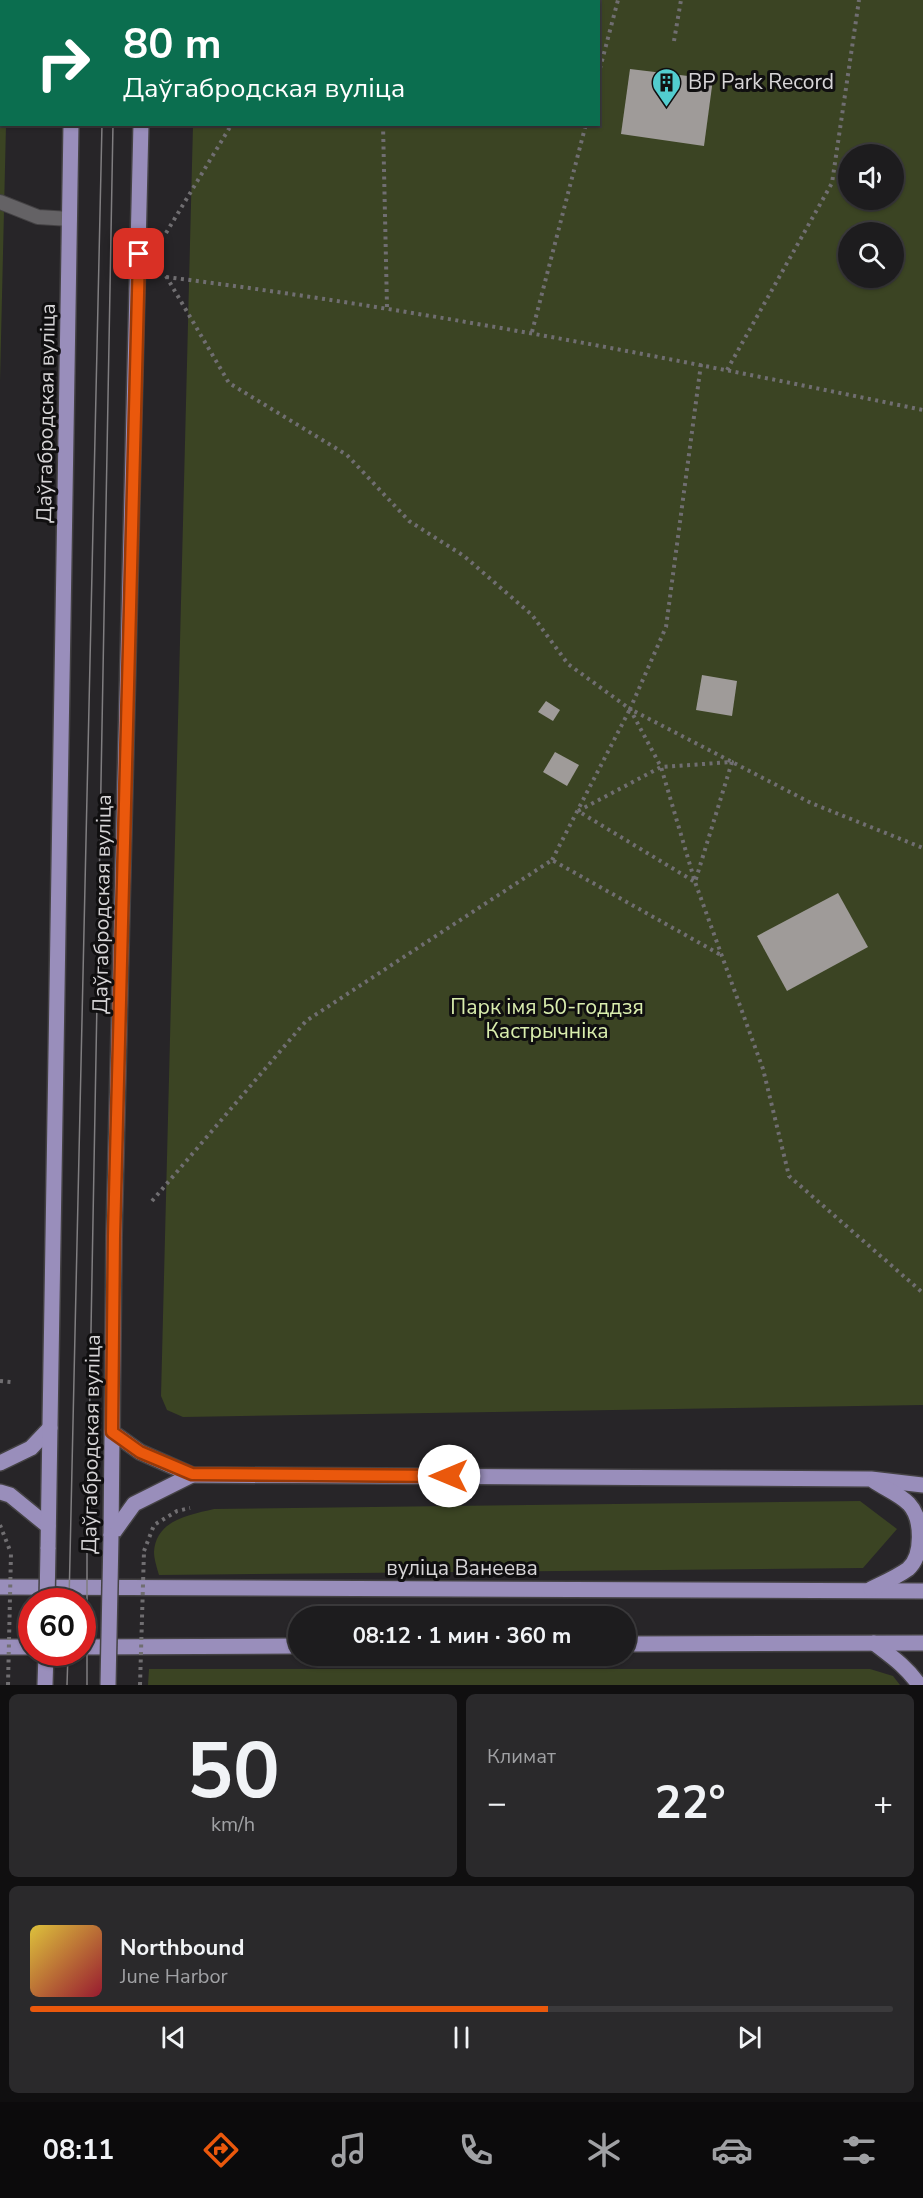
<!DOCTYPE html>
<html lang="ru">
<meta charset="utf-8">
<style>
:root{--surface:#1d1c1e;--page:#2a292b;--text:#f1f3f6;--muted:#a0a1a4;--line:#3b3a3c;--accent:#ea580c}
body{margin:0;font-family:"Nunito Sans",sans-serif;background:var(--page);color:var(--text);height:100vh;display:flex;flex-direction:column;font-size:22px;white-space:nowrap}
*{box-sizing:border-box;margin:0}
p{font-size:20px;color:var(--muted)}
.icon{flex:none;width:33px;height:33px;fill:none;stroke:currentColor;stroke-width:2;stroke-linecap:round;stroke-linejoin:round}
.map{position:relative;height:1685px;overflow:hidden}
.sheet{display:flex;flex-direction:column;gap:9px;padding:9px;background:#100f10;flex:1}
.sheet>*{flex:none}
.guide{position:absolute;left:0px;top:0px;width:600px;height:126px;box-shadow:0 2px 4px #0004,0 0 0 2px var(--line);background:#0b6e4f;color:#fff;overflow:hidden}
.tools{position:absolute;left:838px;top:144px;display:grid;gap:12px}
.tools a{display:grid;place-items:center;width:66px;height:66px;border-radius:50%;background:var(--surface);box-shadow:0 2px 4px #0004,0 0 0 2px var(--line);font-size:30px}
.speed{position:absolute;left:18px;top:1588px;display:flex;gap:12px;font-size:30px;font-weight:700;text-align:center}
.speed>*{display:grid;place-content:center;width:78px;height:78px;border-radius:50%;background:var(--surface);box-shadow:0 2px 4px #0004,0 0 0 2px var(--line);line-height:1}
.speed .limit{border:9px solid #d22;background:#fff;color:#111}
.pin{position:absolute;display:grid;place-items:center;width:51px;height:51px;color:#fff;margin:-26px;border-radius:12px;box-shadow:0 3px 9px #0006}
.me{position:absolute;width:66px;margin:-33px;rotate:270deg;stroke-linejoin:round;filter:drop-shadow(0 0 4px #0008)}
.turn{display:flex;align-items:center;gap:21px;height:126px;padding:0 24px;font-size:27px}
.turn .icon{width:78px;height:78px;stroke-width:2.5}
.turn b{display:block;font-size:42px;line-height:51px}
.big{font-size:45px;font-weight:700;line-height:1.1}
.sheet .card{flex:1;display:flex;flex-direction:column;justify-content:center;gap:9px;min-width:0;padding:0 21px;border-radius:9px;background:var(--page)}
.sheet .dial{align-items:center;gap:0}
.dial b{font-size:78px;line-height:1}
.song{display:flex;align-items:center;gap:18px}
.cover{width:72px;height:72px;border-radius:9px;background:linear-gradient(135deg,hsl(50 70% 55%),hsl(350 70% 35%))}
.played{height:6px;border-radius:3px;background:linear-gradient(90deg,var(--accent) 60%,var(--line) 60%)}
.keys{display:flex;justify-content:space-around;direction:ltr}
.heat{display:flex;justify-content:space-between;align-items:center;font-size:33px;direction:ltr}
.sheet .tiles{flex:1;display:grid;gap:9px;grid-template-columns:1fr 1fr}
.card:last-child{grid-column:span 2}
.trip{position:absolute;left:288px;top:1606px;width:348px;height:60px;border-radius:30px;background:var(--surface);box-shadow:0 2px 4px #0004,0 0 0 2px var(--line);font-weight:700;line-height:60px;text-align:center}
.menu{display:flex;height:96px;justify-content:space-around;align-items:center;background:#0c0b0c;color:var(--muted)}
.menu .icon{width:42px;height:42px}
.menu .active{color:var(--accent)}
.menu b{font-size:27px;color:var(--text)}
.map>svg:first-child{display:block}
.green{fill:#3b4423;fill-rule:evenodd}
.building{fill:#9f9b99}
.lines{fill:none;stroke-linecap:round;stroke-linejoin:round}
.lane-casing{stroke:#444244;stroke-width:16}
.primary-casing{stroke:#444244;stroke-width:18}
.path{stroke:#706e71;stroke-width:4;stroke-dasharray:3 4.5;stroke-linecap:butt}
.lane{stroke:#646265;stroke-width:14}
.primary{stroke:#998ebb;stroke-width:15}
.tram{stroke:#807e80;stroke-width:1.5}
.primary-bridge-casing{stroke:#444244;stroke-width:18;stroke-linecap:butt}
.path-bridge{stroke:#706e71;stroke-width:4;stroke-dasharray:3 4.5;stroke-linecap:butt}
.primary-bridge{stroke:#998ebb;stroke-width:15}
.route-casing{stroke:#983908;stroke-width:15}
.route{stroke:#ea580c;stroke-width:10}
.labels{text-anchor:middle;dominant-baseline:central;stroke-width:6;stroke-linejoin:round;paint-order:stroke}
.poi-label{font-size:21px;fill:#d7d5d7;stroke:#100f10;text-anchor:start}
.street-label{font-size:21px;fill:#d7d5d7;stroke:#100f10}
.park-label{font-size:21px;fill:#daeeae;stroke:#100f10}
</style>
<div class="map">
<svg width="923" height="1685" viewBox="0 0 923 1685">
<rect width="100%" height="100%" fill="#272528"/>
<g class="green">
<polygon points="0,0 9,0 2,2 2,124 6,125 0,382"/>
<path d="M196,0h727v1405l-740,12 -16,-7 -6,-14 32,-1271 405,-1v-122zM849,154h45v46h-45zM849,232h45v46h-45z"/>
<path d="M860,1501l37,28 -34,39 -704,7c-2,-7 -5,-16 -5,-23 2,-32 35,-37 60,-43z"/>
<polygon points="149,1669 870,1669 893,1676 900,1685 148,1685"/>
</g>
<g class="building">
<polygon points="630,69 713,79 704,146 621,134"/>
<polygon points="702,675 737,681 732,716 696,710"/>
<polygon points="546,701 560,710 553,721 538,712"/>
<polygon points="555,752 579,765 567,786 543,772"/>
<polygon points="838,893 868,947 787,991 757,936"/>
</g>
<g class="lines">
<defs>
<polyline id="lane" points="0,202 38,217 70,219"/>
<g id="primary">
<polyline points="73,2 73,0"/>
<polyline points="143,2 143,0"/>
<polyline points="112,1432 140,1452 192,1475 871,1479 923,1485"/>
<polyline points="0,1463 31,1448 50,1428"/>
<polyline points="0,1492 10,1495 48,1526"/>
<polyline points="111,1536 114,1236 141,124"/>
<polyline points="111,1536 134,1504 192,1475"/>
<polyline points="48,1549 71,124"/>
<polyline points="0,1587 923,1591"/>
<path d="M871,1589c12,-6 26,-12 37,-20 15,-13 15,-50 1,-65 -8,-9 -25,-16 -35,-23"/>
<path d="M874,1643c17,13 33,24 45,42"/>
<polyline points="626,1644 923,1643"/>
<polyline points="0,1647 32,1647"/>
<polyline points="82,1647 298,1646"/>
<polyline points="45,1685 46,1653"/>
</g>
</defs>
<use href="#lane" class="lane-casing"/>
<use href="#primary" class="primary-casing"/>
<g class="path">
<polyline points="357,0 358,2"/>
<polyline points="536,2 540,0"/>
<polyline points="674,41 681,0"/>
<polyline points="598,76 618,0"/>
<polyline points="383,124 387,307"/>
<polyline points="166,233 230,127 236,124"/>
<polyline points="166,276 229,383 347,455 409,521 464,556 532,615 568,664 630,709 661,767 695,882 763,1069 789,1176 923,1293"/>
<path d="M166,277c255,32 505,81 757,133"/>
<polyline points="532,332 586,124"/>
<polyline points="701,364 666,627 630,709 811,803 923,848"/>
<polyline points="727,370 832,183 859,0"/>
<polygon points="732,762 695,882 578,811 661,767"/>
<polyline points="552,860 630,709"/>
<polyline points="152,1201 306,1021 552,860 721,955"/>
<polyline points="0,1381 11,1382"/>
<polyline points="0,1525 11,1553"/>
<polyline points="144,1551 154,1525 177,1511 190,1508"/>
</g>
<use href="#lane" class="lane"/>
<use href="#primary" class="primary"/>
<g class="tram">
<polyline points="104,2 104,0"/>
<polyline points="116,2 116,0"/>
<polyline points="69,1602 102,124"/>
<polyline points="67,1685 68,1653"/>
<polyline points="87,1685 87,1549 113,124"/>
</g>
<defs>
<g id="primary-bridge">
<polyline points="47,1602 48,1549"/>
<polyline points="108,1685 111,1536"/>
</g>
</defs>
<use href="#primary-bridge" class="primary-bridge-casing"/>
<g class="path-bridge">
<polyline points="8,1685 11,1553"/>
<polyline points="140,1685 144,1551"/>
</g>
<use href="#primary-bridge" class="primary-bridge"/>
</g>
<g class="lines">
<defs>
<polyline id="route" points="139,254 114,1236 112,1432 140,1452 192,1474 449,1476"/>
</defs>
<use href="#route" class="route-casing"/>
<use href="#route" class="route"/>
</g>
<defs>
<symbol id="building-pin" viewBox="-11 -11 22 30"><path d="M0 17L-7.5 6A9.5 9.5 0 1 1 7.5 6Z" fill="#52cdcf" stroke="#100f10"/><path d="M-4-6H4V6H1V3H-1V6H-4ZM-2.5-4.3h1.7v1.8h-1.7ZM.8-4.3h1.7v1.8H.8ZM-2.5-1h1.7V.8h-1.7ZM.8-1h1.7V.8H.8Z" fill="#111"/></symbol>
</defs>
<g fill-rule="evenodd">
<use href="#building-pin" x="650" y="66" width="33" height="45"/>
</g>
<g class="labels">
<g class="poi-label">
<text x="688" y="82">BP Park Record</text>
</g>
<g class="street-label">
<text transform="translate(46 413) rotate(-89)">Даўгабродская вуліца</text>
<text transform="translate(102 904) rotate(-89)">Даўгабродская вуліца</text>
<text transform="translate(91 1444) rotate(-89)">Даўгабродская вуліца</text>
<text x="462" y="1568">вуліца Ванеева</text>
</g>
<g class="park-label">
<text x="547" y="1007">Парк імя 50-годдзя<tspan x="547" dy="24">Кастрычніка</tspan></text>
</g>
</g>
</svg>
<div class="tools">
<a><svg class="icon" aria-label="sound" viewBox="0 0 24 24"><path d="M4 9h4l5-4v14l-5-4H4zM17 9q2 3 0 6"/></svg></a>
<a><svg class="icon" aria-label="search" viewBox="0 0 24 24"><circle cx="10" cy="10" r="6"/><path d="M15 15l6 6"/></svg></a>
</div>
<div class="speed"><div class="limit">60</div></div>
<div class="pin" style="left:139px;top:254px;background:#d93025"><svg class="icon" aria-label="arrive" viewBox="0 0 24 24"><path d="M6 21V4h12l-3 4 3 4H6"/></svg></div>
<svg class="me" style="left:449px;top:1476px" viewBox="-20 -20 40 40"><circle r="19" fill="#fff"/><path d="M0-13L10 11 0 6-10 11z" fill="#ea580c"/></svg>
<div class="trip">08:12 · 1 мин · 360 m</div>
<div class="guide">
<div class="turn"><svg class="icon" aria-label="right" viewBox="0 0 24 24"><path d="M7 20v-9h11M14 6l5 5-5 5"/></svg><div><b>80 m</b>Даўгабродская вуліца</div></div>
</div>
</div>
<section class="sheet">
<div class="tiles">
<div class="card dial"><b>50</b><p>km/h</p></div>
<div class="card"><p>Климат</p>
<div class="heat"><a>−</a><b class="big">22°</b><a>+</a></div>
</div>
<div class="card">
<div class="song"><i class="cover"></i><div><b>Northbound</b><p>June Harbor</p></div></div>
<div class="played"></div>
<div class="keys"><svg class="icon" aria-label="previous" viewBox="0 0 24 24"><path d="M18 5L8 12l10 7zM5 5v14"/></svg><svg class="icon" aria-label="pause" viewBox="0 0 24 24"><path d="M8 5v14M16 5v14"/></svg><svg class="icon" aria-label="next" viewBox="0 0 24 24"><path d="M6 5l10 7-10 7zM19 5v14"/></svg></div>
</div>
</div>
</section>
<nav class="menu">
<b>08:11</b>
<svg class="icon active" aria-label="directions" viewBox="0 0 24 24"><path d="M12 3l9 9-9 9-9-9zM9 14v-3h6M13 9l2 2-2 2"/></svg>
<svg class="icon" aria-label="music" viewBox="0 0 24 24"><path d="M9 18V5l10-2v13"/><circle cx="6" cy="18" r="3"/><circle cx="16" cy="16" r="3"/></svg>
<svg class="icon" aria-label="phone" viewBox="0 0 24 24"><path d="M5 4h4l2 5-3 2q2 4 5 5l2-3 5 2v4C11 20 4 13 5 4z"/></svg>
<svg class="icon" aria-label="climate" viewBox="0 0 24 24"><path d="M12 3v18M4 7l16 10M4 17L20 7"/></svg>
<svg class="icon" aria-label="car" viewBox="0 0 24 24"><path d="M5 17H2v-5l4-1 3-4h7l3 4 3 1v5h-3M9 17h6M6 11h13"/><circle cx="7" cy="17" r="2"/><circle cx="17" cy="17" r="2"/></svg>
<svg class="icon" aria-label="filters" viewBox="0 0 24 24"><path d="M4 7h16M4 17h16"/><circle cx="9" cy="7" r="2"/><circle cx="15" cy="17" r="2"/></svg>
</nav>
